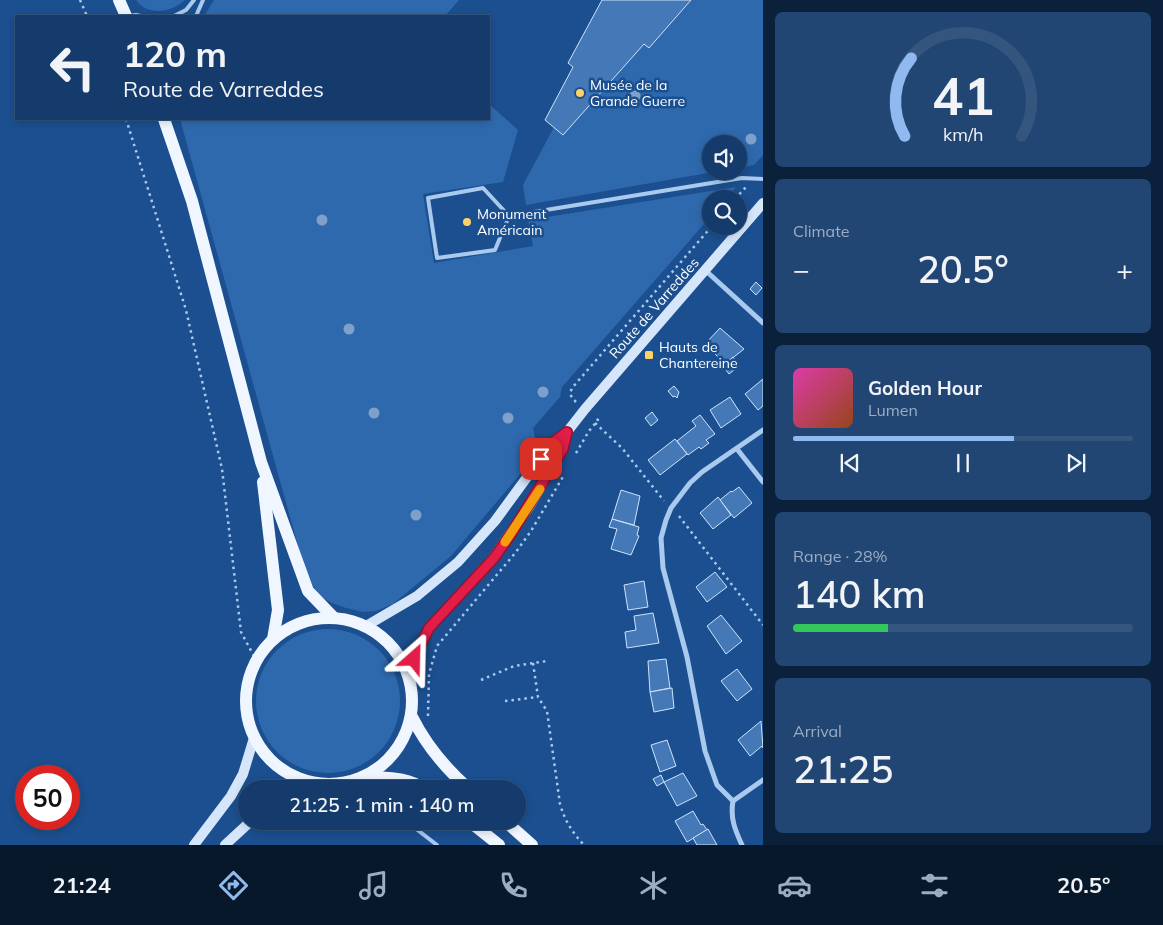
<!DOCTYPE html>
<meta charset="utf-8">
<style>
:root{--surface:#143b6b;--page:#214673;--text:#f1f3f6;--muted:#9dadc1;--line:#33557e;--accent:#90b9f0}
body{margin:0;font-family:Mulish,sans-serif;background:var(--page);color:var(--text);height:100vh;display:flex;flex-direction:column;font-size:19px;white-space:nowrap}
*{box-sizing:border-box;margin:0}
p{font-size:16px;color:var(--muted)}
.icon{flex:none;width:28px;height:28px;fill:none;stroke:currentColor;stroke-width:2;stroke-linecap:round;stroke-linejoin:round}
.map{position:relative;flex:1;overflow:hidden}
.side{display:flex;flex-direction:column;gap:12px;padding:12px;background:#0b203b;width:400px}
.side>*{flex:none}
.guide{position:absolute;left:15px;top:15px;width:475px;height:105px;border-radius:0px;box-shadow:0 2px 8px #0003,0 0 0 1px var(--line);background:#143b6b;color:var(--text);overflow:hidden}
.controls{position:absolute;left:702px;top:135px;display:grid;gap:10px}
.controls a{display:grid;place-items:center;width:45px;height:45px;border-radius:50%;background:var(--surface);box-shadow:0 2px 8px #0003,0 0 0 1px var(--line);font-size:25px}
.speed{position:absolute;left:15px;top:765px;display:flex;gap:10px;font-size:25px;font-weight:700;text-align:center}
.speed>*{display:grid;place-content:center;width:65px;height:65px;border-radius:50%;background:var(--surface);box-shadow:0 2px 8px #0003,0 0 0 1px var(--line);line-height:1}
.speed .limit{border:8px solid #d22;background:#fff;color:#111}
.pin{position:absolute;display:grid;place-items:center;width:42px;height:42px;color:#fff;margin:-21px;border-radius:10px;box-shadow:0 2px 8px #0006}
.me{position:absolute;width:55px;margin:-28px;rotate:25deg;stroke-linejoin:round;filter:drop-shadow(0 0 4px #0008)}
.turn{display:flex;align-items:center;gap:18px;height:105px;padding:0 25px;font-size:22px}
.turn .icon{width:65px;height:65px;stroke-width:2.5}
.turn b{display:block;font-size:35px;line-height:42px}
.big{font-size:38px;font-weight:600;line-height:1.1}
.side .card{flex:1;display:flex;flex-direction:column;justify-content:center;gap:8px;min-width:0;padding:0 18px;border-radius:8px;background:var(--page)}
.side .dial{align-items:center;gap:0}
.dial svg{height:130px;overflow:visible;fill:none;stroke:var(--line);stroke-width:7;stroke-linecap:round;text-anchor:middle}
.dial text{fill:var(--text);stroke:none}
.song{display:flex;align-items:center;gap:15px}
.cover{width:60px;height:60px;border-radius:8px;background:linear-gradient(135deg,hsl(320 70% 55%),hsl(20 70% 35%))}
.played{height:5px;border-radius:2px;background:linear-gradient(90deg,var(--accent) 65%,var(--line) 65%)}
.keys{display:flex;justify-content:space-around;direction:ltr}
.heat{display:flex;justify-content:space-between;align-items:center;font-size:28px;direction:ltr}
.charge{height:8px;border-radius:4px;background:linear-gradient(90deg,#34c759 28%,var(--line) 0)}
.trip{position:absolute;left:238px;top:780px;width:288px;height:50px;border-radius:25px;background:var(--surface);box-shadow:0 2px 8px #0003,0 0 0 1px var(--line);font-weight:600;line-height:50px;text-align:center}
.tab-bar{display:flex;height:80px;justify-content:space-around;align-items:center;background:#08182b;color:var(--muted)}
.tab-bar .icon{width:35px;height:35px}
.tab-bar .active{color:var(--accent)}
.tab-bar b{font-size:22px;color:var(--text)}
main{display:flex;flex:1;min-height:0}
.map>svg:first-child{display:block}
.green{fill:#2e69ad}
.building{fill:#4478b7;stroke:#cfe3fa}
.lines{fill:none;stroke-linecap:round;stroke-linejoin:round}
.path{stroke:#a9c9ee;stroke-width:2.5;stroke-dasharray:2.5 4;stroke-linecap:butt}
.lane{stroke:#a9c9ee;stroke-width:4}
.street{stroke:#a9c9ee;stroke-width:5}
.secondary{stroke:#d6e6fa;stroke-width:10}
.primary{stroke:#f0f6ff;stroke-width:12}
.tree{fill:#7ea0ca}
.route-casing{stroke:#92132f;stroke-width:12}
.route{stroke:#e11d48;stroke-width:9}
.slow{stroke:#f59e0b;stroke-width:9}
.poi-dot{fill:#ffd166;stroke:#1b4f8f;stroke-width:2}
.labels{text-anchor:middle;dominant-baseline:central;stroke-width:5;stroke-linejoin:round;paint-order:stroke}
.poi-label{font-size:14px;fill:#fff;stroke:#1b4f8f;text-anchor:start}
.street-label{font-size:14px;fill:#fff;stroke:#1b4f8f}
</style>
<main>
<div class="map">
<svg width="763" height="845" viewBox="0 0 763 845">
<rect width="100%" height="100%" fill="#1b4f8f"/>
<g class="green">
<path d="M136,0h49c-13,12 -37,17 -49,0z"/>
<polygon points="214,0 459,0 445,16 204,16"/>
<polygon points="691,0 763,0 763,155 754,165 739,168 739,144 711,144 711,171 719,171 526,205 523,185 554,127 563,135 644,44 649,48"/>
<polygon points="489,104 518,130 503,182 423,194 434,263 533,246 528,220 736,187 726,199 711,199 711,216 562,387 560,397 533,428 538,453 451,556 393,604 376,611 363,612 346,608 332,603 321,597 313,586 303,564 180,119 489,119"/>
<circle cx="328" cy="701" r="72"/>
</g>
<g class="building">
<polygon points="602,0 691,0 649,48 644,44 563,135 545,120 573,67 568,63"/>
<polygon points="756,282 762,288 756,295 750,289"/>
<polygon points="720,328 744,349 725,364 705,344"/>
<polygon points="733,357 739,366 729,374 723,366"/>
<polygon points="763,379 763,406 758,410 745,394"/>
<polygon points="674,386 679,392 677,398 675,396 673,397 668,391"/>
<polygon points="730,397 741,414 721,428 710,410"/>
<polygon points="652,412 658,420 651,426 645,418"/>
<polygon points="700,415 715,434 706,440 709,443 701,449 699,447 688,455 677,441 696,426 692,421"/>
<polygon points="675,439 687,454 660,475 648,460"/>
<polygon points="739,487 752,503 734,518 720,500 731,491 732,492"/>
<polygon points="621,490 640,496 634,525 612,519"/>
<polygon points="718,497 731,515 713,529 700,513"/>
<polygon points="612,519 639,527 637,535 639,536 631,555 611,549 617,529 609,527"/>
<polygon points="715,572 727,587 707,602 696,587"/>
<polygon points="644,581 648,607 628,610 624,585"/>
<polygon points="653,613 659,643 627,648 625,632 636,630 634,616"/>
<polygon points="721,615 742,641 726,654 707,626"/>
<polygon points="666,659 670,688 650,692 648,661"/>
<polygon points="737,669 752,689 737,701 721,681"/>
<polygon points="672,688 674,708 654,712 650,692"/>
<polygon points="761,721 763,748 762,746 750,756 738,740"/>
<polygon points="667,740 676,766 660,772 651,745"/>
<polygon points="683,773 697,796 677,806 664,782"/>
<polygon points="661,775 664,782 657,786 653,779"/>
<polygon points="693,811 701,825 703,824 707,830 687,842 675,821"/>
<polygon points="708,829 717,845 697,845 693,838"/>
</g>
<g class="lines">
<g class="path">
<polyline points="80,0 87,16"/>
<polyline points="126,119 186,310 222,469 241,632 256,660"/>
<polyline points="735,199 746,187"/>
<polyline points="576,402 572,398 570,393 572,388 712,226"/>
<polyline points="595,423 622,448 664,501"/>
<polyline points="576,453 589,431 598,420 594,417"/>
<polyline points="679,516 763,625"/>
<path d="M533,663l5,34 9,14 13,93c5,17 12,28 24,41"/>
<polyline points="481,680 514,666 547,661"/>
<polyline points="505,701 538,697"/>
<polyline points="428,716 429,674 437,646 516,552 531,531 564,475"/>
</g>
<g class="lane">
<polyline points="129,16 136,15 141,16"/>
<polyline points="174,16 186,10 194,0"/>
<polyline points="196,16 203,0"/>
<polyline points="509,216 483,188 428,198 437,258 495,250 509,216 742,178 763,179"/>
<polyline points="360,779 368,789"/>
<polyline points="406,821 437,845"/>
</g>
<g class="street">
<polyline points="705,270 763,323"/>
<polyline points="737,449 763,482"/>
<polyline points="733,801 717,785 705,751 687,657 663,568 661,538 666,520 671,508 690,483 702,472 763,430"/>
<path d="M733,801c-3,17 2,29 9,44"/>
<polyline points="733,801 763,780"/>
</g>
<g class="secondary">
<polyline points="366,626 417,596 458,562 495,521 552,443 567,432 585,409 763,203"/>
<polyline points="408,673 429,628 493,558 529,507 563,449 567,432"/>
<polyline points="294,789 303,780"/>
<polyline points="194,845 231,796 243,774 254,738"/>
<polyline points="225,845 251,821"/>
</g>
<g class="primary">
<polyline points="119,0 126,16"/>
<polyline points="164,119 192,201 261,462 308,591 333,617"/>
<polyline points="263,482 278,610 273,639"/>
<circle cx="329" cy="701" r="83"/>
<path d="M412,717c14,28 33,51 57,72"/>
<path d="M366,776c20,2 41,1 58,13"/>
<polyline points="469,821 499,845"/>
<polyline points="505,821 532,845"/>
</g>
</g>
<g class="tree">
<circle cx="635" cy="96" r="5.5"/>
<circle cx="751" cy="139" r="5.5"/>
<circle cx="322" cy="220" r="5.5"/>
<circle cx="349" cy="329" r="5.5"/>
<circle cx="543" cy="392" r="5.5"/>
<circle cx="374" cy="413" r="5.5"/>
<circle cx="508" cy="418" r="5.5"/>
<circle cx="416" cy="515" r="5.5"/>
</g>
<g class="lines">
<defs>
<polyline id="route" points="414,659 429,628 494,558 511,534 563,449 567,432 552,443 541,459"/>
</defs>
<use href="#route" class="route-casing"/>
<use href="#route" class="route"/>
<polyline class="slow" points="505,542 540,489"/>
</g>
<g class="poi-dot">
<circle cx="580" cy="93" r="5"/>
<circle cx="467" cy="222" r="5"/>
<rect x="644" y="350" width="10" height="10" rx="2.5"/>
</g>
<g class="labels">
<g class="poi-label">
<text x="590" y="85">Musée de la<tspan x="590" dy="16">Grande Guerre</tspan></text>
<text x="477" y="214">Monument<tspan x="477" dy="16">Américain</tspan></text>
<text x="659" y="347">Hauts de<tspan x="659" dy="16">Chantereine</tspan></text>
</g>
<g class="street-label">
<text transform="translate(654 308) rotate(-49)">Route de Varreddes</text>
</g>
</g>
</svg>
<div class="controls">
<a><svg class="icon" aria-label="sound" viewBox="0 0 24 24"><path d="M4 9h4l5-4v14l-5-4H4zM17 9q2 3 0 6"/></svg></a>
<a><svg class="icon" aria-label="search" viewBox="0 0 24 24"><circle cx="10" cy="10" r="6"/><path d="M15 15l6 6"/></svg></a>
</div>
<div class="speed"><div class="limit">50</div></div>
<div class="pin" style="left:541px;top:459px;background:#d93025"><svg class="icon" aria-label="arrive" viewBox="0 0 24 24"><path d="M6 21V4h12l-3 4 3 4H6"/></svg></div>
<svg class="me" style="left:414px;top:659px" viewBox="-20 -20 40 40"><path d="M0-17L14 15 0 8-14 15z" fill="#e11d48" stroke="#fff" stroke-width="4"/></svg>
<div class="trip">21:25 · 1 min · 140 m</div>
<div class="guide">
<div class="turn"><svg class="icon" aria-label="left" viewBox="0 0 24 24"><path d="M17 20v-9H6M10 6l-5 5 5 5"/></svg><div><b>120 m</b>Route de Varreddes</div></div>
</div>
</div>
<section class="side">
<div class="card dial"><svg viewBox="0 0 100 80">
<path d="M14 69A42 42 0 1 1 86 69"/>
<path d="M14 69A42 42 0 0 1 18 21" stroke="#90b9f0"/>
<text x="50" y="56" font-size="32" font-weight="700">41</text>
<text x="50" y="72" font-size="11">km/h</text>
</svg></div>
<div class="card"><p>Climate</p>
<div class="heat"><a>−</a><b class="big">20.5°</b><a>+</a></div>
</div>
<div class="card">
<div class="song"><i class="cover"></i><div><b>Golden Hour</b><p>Lumen</p></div></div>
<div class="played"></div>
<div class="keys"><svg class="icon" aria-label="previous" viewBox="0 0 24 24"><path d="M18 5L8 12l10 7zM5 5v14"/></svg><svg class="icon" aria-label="pause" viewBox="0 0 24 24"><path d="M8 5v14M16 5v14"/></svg><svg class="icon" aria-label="next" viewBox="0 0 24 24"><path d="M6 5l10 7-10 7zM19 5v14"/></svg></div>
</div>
<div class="card"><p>Range · 28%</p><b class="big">140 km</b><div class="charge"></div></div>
<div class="card"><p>Arrival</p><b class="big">21:25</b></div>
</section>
</main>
<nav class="tab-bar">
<b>21:24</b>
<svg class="icon active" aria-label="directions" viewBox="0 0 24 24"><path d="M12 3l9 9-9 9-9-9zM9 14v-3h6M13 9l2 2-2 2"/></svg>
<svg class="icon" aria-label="music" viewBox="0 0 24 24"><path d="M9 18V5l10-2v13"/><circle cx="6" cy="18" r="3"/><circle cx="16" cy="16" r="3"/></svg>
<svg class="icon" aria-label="phone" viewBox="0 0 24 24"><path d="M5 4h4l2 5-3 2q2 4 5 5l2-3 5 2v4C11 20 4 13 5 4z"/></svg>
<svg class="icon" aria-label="climate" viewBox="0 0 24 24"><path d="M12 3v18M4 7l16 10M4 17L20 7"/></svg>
<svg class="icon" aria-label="car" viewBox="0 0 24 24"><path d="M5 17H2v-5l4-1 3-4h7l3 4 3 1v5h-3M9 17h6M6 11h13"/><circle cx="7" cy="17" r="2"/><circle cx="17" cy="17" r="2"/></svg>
<svg class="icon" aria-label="filters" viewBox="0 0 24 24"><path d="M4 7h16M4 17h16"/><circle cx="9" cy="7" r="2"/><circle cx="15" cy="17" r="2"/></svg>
<b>20.5°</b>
</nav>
